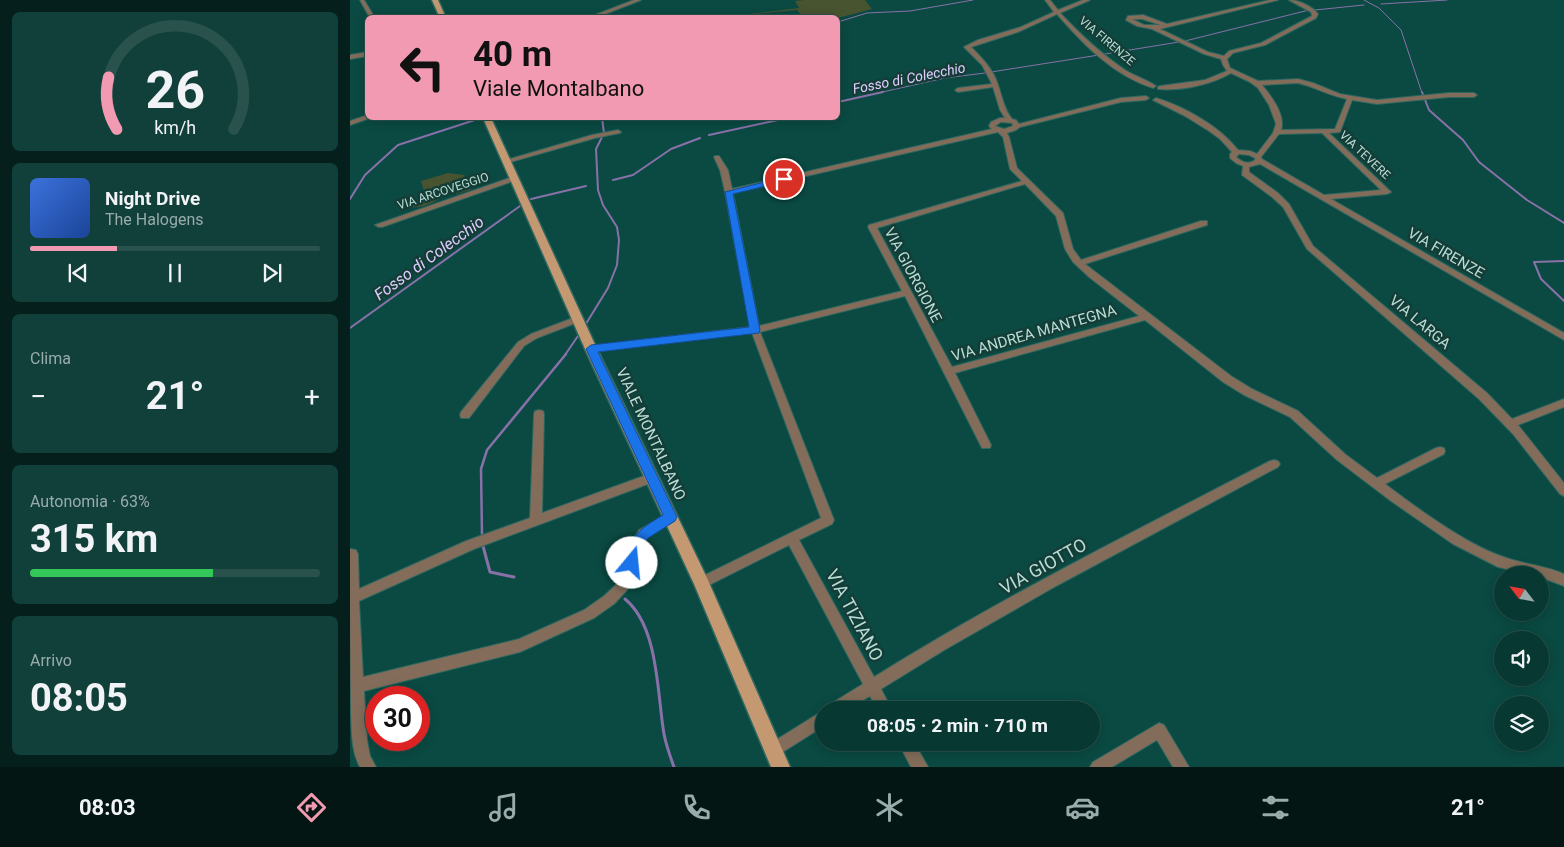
<!DOCTYPE html>
<html lang="it">
<meta charset="utf-8">
<style>
:root{--surface:#083832;--page:#113f3a;--text:#f1f3f6;--muted:#98acac;--line:#29524d;--accent:#f19ab1}
body{margin:0;font-family:Roboto,sans-serif;background:var(--page);color:var(--text);height:100vh;display:flex;flex-direction:column;font-size:19px;white-space:nowrap}
*{box-sizing:border-box;margin:0}
p{font-size:16px;color:var(--muted)}
.icon{flex:none;width:28px;height:28px;fill:none;stroke:currentColor;stroke-width:2;stroke-linecap:round;stroke-linejoin:round}
.map{position:relative;flex:1;overflow:hidden}
.details{display:flex;flex-direction:column;gap:12px;padding:12px;background:#041f1c;width:350px}
.details>*{flex:none}
.hud{position:absolute;left:15px;top:15px;width:475px;height:105px;border-radius:8px;box-shadow:0 2px 12px #0003,0 0 0 1px var(--line);background:#f19ab1;color:#111;overflow:hidden}
.needle{width:32px;rotate:301deg}
.controls{position:absolute;left:1144px;top:566px;display:grid;gap:10px}
.controls a{display:grid;place-items:center;width:55px;height:55px;border-radius:50%;background:var(--surface);box-shadow:0 2px 12px #0003,0 0 0 1px var(--line);font-size:25px}
.speed{position:absolute;left:15px;top:686px;display:flex;gap:10px;font-size:25px;font-weight:700;text-align:center}
.speed>*{display:grid;place-content:center;width:65px;height:65px;border-radius:50%;background:var(--surface);box-shadow:0 2px 12px #0003,0 0 0 1px var(--line);line-height:1}
.speed .limit{border:8px solid #d22;background:#fff;color:#111}
.pin{position:absolute;display:grid;place-items:center;width:42px;height:42px;color:#fff;margin:-21px;border:2px solid #fff;border-radius:50%;box-shadow:0 1px 5px #0007}
.me{position:absolute;width:55px;margin:-28px;rotate:17deg;stroke-linejoin:round;filter:drop-shadow(0 0 4px #0008)}
.turn{display:flex;align-items:center;gap:18px;height:105px;padding:0 25px;font-size:22px}
.turn .icon{width:65px;height:65px;stroke-width:2.5}
.turn b{display:block;font-size:35px;line-height:42px}
.big{font-size:38px;font-weight:700;line-height:1.1}
.details .card{flex:1;display:flex;flex-direction:column;justify-content:center;gap:8px;min-width:0;padding:0 18px;border-radius:8px;background:var(--page)}
.details .dial{align-items:center;gap:0}
.dial svg{height:130px;overflow:visible;fill:none;stroke:var(--line);stroke-width:7;stroke-linecap:round;text-anchor:middle}
.dial text{fill:var(--text);stroke:none}
.song{display:flex;align-items:center;gap:15px}
.cover{width:60px;height:60px;border-radius:8px;background:linear-gradient(135deg,hsl(220 70% 55%),hsl(220 70% 35%))}
.played{height:5px;border-radius:2px;background:linear-gradient(90deg,var(--accent) 30%,var(--line) 30%)}
.keys{display:flex;justify-content:space-around;direction:ltr}
.heat{display:flex;justify-content:space-between;align-items:center;font-size:28px;direction:ltr}
.charge{height:8px;border-radius:4px;background:linear-gradient(90deg,#34c759 63%,var(--line) 0)}
.trip{position:absolute;left:465px;top:701px;width:285px;height:50px;border-radius:25px;background:var(--surface);box-shadow:0 2px 12px #0003,0 0 0 1px var(--line);font-weight:700;line-height:50px;text-align:center}
.dock{display:flex;height:80px;justify-content:space-around;align-items:center;background:#031614;color:var(--muted)}
.dock .icon{width:35px;height:35px}
.dock .on{color:var(--accent)}
.dock b{font-size:22px;color:var(--text)}
main{display:flex;flex:1;min-height:0}
.map>svg:first-child{display:block}
.green{fill:#485330}
.lines{fill:none;stroke-linecap:round;stroke-linejoin:round}
.stream-far3{stroke:#8871a9;stroke-width:1}
.stream-far2{stroke:#8871a9;stroke-width:2}
.stream-far1{stroke:#8871a9;stroke-width:2.5}
.stream{stroke:#8871a9;stroke-width:3}
.minor-casing{stroke:#2d6760;stroke-width:2}
.major-casing{stroke:#2d6760;stroke-width:3}
.minor{fill:#836d5a;fill-rule:evenodd}
.major{fill:#c49871;fill-rule:evenodd}
.route{fill:#1a73e8;stroke:#114b97}
.labels{text-anchor:middle;dominant-baseline:central;stroke-width:5;stroke-linejoin:round;paint-order:stroke}
.far-street-label{font-size:12px;fill:#b9ddd6;stroke:#153d37}
.far-water-label{font-size:14px;font-style:italic;fill:#e0cdff;stroke:#153d37}
.street-label{font-size:15px;fill:#b9ddd6;stroke:#153d37}
.water-label{font-size:16px;font-style:italic;fill:#e0cdff;stroke:#153d37}
.near-street-label{font-size:18px;fill:#b9ddd6;stroke:#153d37}
</style>
<main>
<section class="details">
<div class="card dial"><svg viewBox="0 0 100 80">
<path d="M14 69A42 42 0 1 1 86 69"/>
<path d="M14 69A42 42 0 0 1 9 37" stroke="#f19ab1"/>
<text x="50" y="56" font-size="32" font-weight="700">26</text>
<text x="50" y="72" font-size="11">km/h</text>
</svg></div>
<div class="card">
<div class="song"><i class="cover"></i><div><b>Night Drive</b><p>The Halogens</p></div></div>
<div class="played"></div>
<div class="keys"><svg class="icon" aria-label="previous" viewBox="0 0 24 24"><path d="M18 5L8 12l10 7zM5 5v14"/></svg><svg class="icon" aria-label="pause" viewBox="0 0 24 24"><path d="M8 5v14M16 5v14"/></svg><svg class="icon" aria-label="next" viewBox="0 0 24 24"><path d="M6 5l10 7-10 7zM19 5v14"/></svg></div>
</div>
<div class="card"><p>Clima</p>
<div class="heat"><a>−</a><b class="big">21°</b><a>+</a></div>
</div>
<div class="card"><p>Autonomia · 63%</p><b class="big">315 km</b><div class="charge"></div></div>
<div class="card"><p>Arrivo</p><b class="big">08:05</b></div>
</section>
<div class="map">
<svg width="1214" height="767" viewBox="0 0 1214 767">
<rect width="100%" height="100%" fill="#0a4a42"/>
<g class="green">
<polygon points="455,0 515,0 522,9 488,18 453,17 447,10 374,17 449,8 445,1"/>
<path d="M98,173l16,2 7,15 -15,4 2,-4 -3,-7 -13,4v7l3,1c-9,7 -23,14 -35,12l-2,-4 18,-5 -5,-17z"/>
</g>
<g class="lines">
<g class="stream-far3">
<polyline points="1014,0 1029,8 1051,30 1072,93"/>
<polyline points="1031,4 1097,0"/>
<polyline points="965,10 1014,5"/>
<polyline points="488,22 517,13 560,11 623,0"/>
<polyline points="835,41 959,10"/>
<polyline points="755,54 829,42"/>
<polyline points="641,72 749,55"/>
<polyline points="528,93 595,78 635,73"/>
</g>
<g class="stream-far2">
<polyline points="1072,92 1079,110 1113,140 1129,162 1177,200 1214,223"/>
<polyline points="488,102 533,92"/>
<polyline points="359,135 437,118"/>
<polyline points="263,180 283,175 321,149 350,138"/>
<polyline points="0,199 15,175 48,145 131,118"/>
<polyline points="181,199 236,186"/>
<polyline points="1214,261 1184,262 1191,279 1214,301"/>
<polyline points="234,327 258,288 267,265 269,240 267,227 253,205 248,190 246,149 254,133 252,118"/>
<polyline points="0,328 170,206"/>
<polyline points="215,355 230,333"/>
</g>
<polyline class="stream-far1" points="132,536 131,469 137,450 216,354"/>
<g class="stream">
<polyline points="133,546 140,572 164,577"/>
<path d="M275,599c34,28 32,95 39,135 2,11 6,22 10,33"/>
</g>
<defs>
<g id="minor">
<polygon points="10,0 14,0 25,18 20,18"/>
<polygon points="284,0 291,0 245,18 237,18"/>
<path d="M695,0h5l8,10 25,-10h7l-30,13c20,21 41,41 65,57 10,6 22,10 31,16l-3,2c-39,-12 -70,-44 -96,-74l-39,18 -47,15c10,10 21,21 26,35 5,13 6,26 15,37l4,1 3,4 102,-26 25,-2 3,2 -3,2 -25,2 -101,25 -4,3 -9,3 2,4 8,31 46,45 10,36 8,11 120,-39h6v4l-122,39 146,112 21,13 46,22 47,43 32,24 59,-30 4,-1 4,1 1,3 -1,3 -59,30c32,24 79,59 116,72 20,8 43,9 63,18v12l-24,-9v-2h-9l-33,-8 -45,-23 -62,-43 -54,-41 -47,-43 -46,-22 -21,-13 -78,-62 -190,53 36,72 -1,3h-8l-77,-152 -145,36 74,188 -2,4 -33,16 75,137c128,-80 263,-147 396,-216l4,-1 4,1 2,3 -2,3 -222,119 -110,63 -65,40 11,21h-15l-7,-14 -23,14h-20l2,-5 34,-21 -74,-139 -88,44 -4,-2 -2,-4 2,-4 124,-61 -69,-185 -161,19 -5,-3 5,-3 159,-19 -25,-135 -5,-22 -6,-13 1,-1h4l9,14 4,19 260,-60 -3,-3 2,-4 9,-4h5l-5,-8 -7,-23 -35,5 -3,-2 3,-2 34,-4 -10,-19 -18,-18 14,-7 43,-13 33,-15zM651,122l11,1 1,3 -9,3 -9,-3zM648,132l5,5 7,32 12,12 -153,44 -1,2 34,64 -143,35 -26,-133zM675,184l31,32 9,33 8,13 16,15 50,39 -187,51 -75,-139z"/>
<path d="M920,0h8l-118,29 48,23 16,4 5,-5 32,-8 51,-27 -1,-4 -22,-12c9,0 23,6 29,14l-2,4 -51,27 -32,8 -6,6 3,9 28,13 40,-2 15,4 27,11 37,6 72,-7h25l3,2 -3,2h-25l-72,7 -25,-4 -12,32 -11,1 62,59 -4,2 -56,5 233,134v7l-304,-176 -11,3v5l29,21 11,11 24,42 174,147 25,26 52,-20v8l-46,18 46,58v13l-4,-2 -47,-60 -34,-35 -172,-150 -24,-42 -11,-10 -30,-22 1,-9 -7,-3 -6,-5v-4l2,-2 -12,-13 -11,-8 -24,-15 -32,-16 3,-2c29,9 63,28 82,52l12,1 7,3 16,-21 3,-9 -7,-19 -11,-17 -8,-6 -19,-9c-20,12 -50,18 -73,16v-2l2,-1 45,-6 22,-9 -4,-6 -2,-6 -17,-5 -52,-25 -15,-3 -11,-6 2,-4 15,-1 24,9zM782,19h10l19,6h-17zM948,83c17,4 32,13 49,16l-12,30 -54,1c5,-15 -10,-34 -19,-45zM972,133l59,57 -57,5 -62,-36 -1,-2 18,-23zM889,154l10,1 6,3v2c-7,5 -13,2 -19,-3z"/>
<polygon points="18,52 18,56 0,59 0,55"/>
<polygon points="18,115 18,118 20,118 0,125 0,121"/>
<polygon points="268,130 271,132 270,133 245,138 157,163 153,161 242,135"/>
<polygon points="162,177 169,179 32,227 29,227 25,225"/>
<polygon points="228,316 233,319 231,321 187,338 174,346 119,418 111,418 110,415 111,412 168,342 181,334"/>
<path d="M189,410l4,1 1,3 -2,99 110,-40 4,2 2,3 -2,3 -182,68 -115,52 4,76 156,-38 65,-29 20,-14 15,-14 4,-9 9,-31 7,-12 31,-18 4,1 2,4 -2,4 -27,17 -3,6 -9,30 -8,16 -13,14 -20,14 -74,34 -156,39 3,49 3,16 6,11h-16c-9,-16 -8,-35 -9,-53 -1,-54 -1,-110 -1,-165l6,1 2,4 1,35 107,-48 64,-23 4,-104 1,-3z"/>
<polygon points="474,710 474,726 428,755 423,757 418,755 416,750 418,745"/>
<polygon points="809,723 814,725 839,767 823,767 807,740 762,767 740,767 743,762"/>
<polygon points="548,742 564,742 578,767 561,767"/>
</g>
<g id="major">
<polygon points="82,0 88,0 96,18 90,18"/>
<polygon points="133,118 141,118 247,349 357,578 440,767 421,767 344,584 235,349"/>
</g>
</defs>
<use href="#minor" class="minor-casing"/>
<use href="#major" class="major-casing"/>
<use href="#minor" class="minor"/>
<use href="#major" class="major"/>
</g>
<path class="route" d="M434,177l3,1v3l-54,13 27,136 -1,3 -161,19 79,165 -2,4 -27,17 -4,6 -7,23 -5,2 -4,-2 -3,-4c9,-31 12,-32 38,-48l-77,-166 5,-4 158,-18 -24,-135z"/>
<g class="labels">
<g class="far-street-label">
<text transform="translate(757 41) rotate(40)">VIA FIRENZE</text>
<text transform="translate(1015 155) rotate(43)">VIA TEVERE</text>
<text transform="translate(93 191) rotate(-18)">VIA ARCOVEGGIO</text>
</g>
<g class="far-water-label">
<text transform="translate(559 78) rotate(-11)">Fosso di Colecchio</text>
</g>
<g class="street-label">
<text transform="translate(1096 253) rotate(30)">VIA FIRENZE</text>
<text transform="translate(563 275) rotate(62)">VIA GIORGIONE</text>
<text transform="translate(1070 322) rotate(40)">VIA LARGA</text>
<text transform="translate(684 333) rotate(-16)">VIA ANDREA MANTEGNA</text>
<text transform="translate(301 434) rotate(65)">VIALE MONTALBANO</text>
</g>
<g class="water-label">
<text transform="translate(79 258) rotate(-36)">Fosso di Colecchio</text>
</g>
<g class="near-street-label">
<text transform="translate(693 566) rotate(-29)">VIA GIOTTO</text>
<text transform="translate(505 615) rotate(62)">VIA TIZIANO</text>
</g>
</g>
</svg>
<div class="controls">
<a><svg class="needle" viewBox="-14 -14 28 28"><path d="M0-13l5 13h-10z" fill="#e53935"/><path d="M0 13l5-13h-10z" fill="#98acac"/></svg></a>
<a><svg class="icon" aria-label="sound" viewBox="0 0 24 24"><path d="M4 9h4l5-4v14l-5-4H4zM17 9q2 3 0 6"/></svg></a>
<a><svg class="icon" aria-label="layers" viewBox="0 0 24 24"><path d="M12 4l9 5-9 5-9-5zM3 14l9 5 9-5"/></svg></a>
</div>
<div class="speed"><div class="limit">30</div></div>
<div class="pin" style="left:434px;top:179px;background:#d93025"><svg class="icon" aria-label="arrive" viewBox="0 0 24 24"><path d="M6 21V4h12l-3 4 3 4H6"/></svg></div>
<svg class="me" style="left:282px;top:563px" viewBox="-20 -20 40 40"><circle r="19" fill="#fff"/><path d="M0-13L10 11 0 6-10 11z" fill="#1a73e8"/></svg>
<div class="trip">08:05 · 2 min · 710 m</div>
<div class="hud">
<div class="turn"><svg class="icon" aria-label="left" viewBox="0 0 24 24"><path d="M17 20v-9H6M10 6l-5 5 5 5"/></svg><div><b>40 m</b>Viale Montalbano</div></div>
</div>
</div>
</main>
<nav class="dock">
<b>08:03</b>
<svg class="icon on" aria-label="directions" viewBox="0 0 24 24"><path d="M12 3l9 9-9 9-9-9zM9 14v-3h6M13 9l2 2-2 2"/></svg>
<svg class="icon" aria-label="music" viewBox="0 0 24 24"><path d="M9 18V5l10-2v13"/><circle cx="6" cy="18" r="3"/><circle cx="16" cy="16" r="3"/></svg>
<svg class="icon" aria-label="phone" viewBox="0 0 24 24"><path d="M5 4h4l2 5-3 2q2 4 5 5l2-3 5 2v4C11 20 4 13 5 4z"/></svg>
<svg class="icon" aria-label="climate" viewBox="0 0 24 24"><path d="M12 3v18M4 7l16 10M4 17L20 7"/></svg>
<svg class="icon" aria-label="car" viewBox="0 0 24 24"><path d="M5 17H2v-5l4-1 3-4h7l3 4 3 1v5h-3M9 17h6M6 11h13"/><circle cx="7" cy="17" r="2"/><circle cx="17" cy="17" r="2"/></svg>
<svg class="icon" aria-label="filters" viewBox="0 0 24 24"><path d="M4 7h16M4 17h16"/><circle cx="9" cy="7" r="2"/><circle cx="15" cy="17" r="2"/></svg>
<b>21°</b>
</nav>
